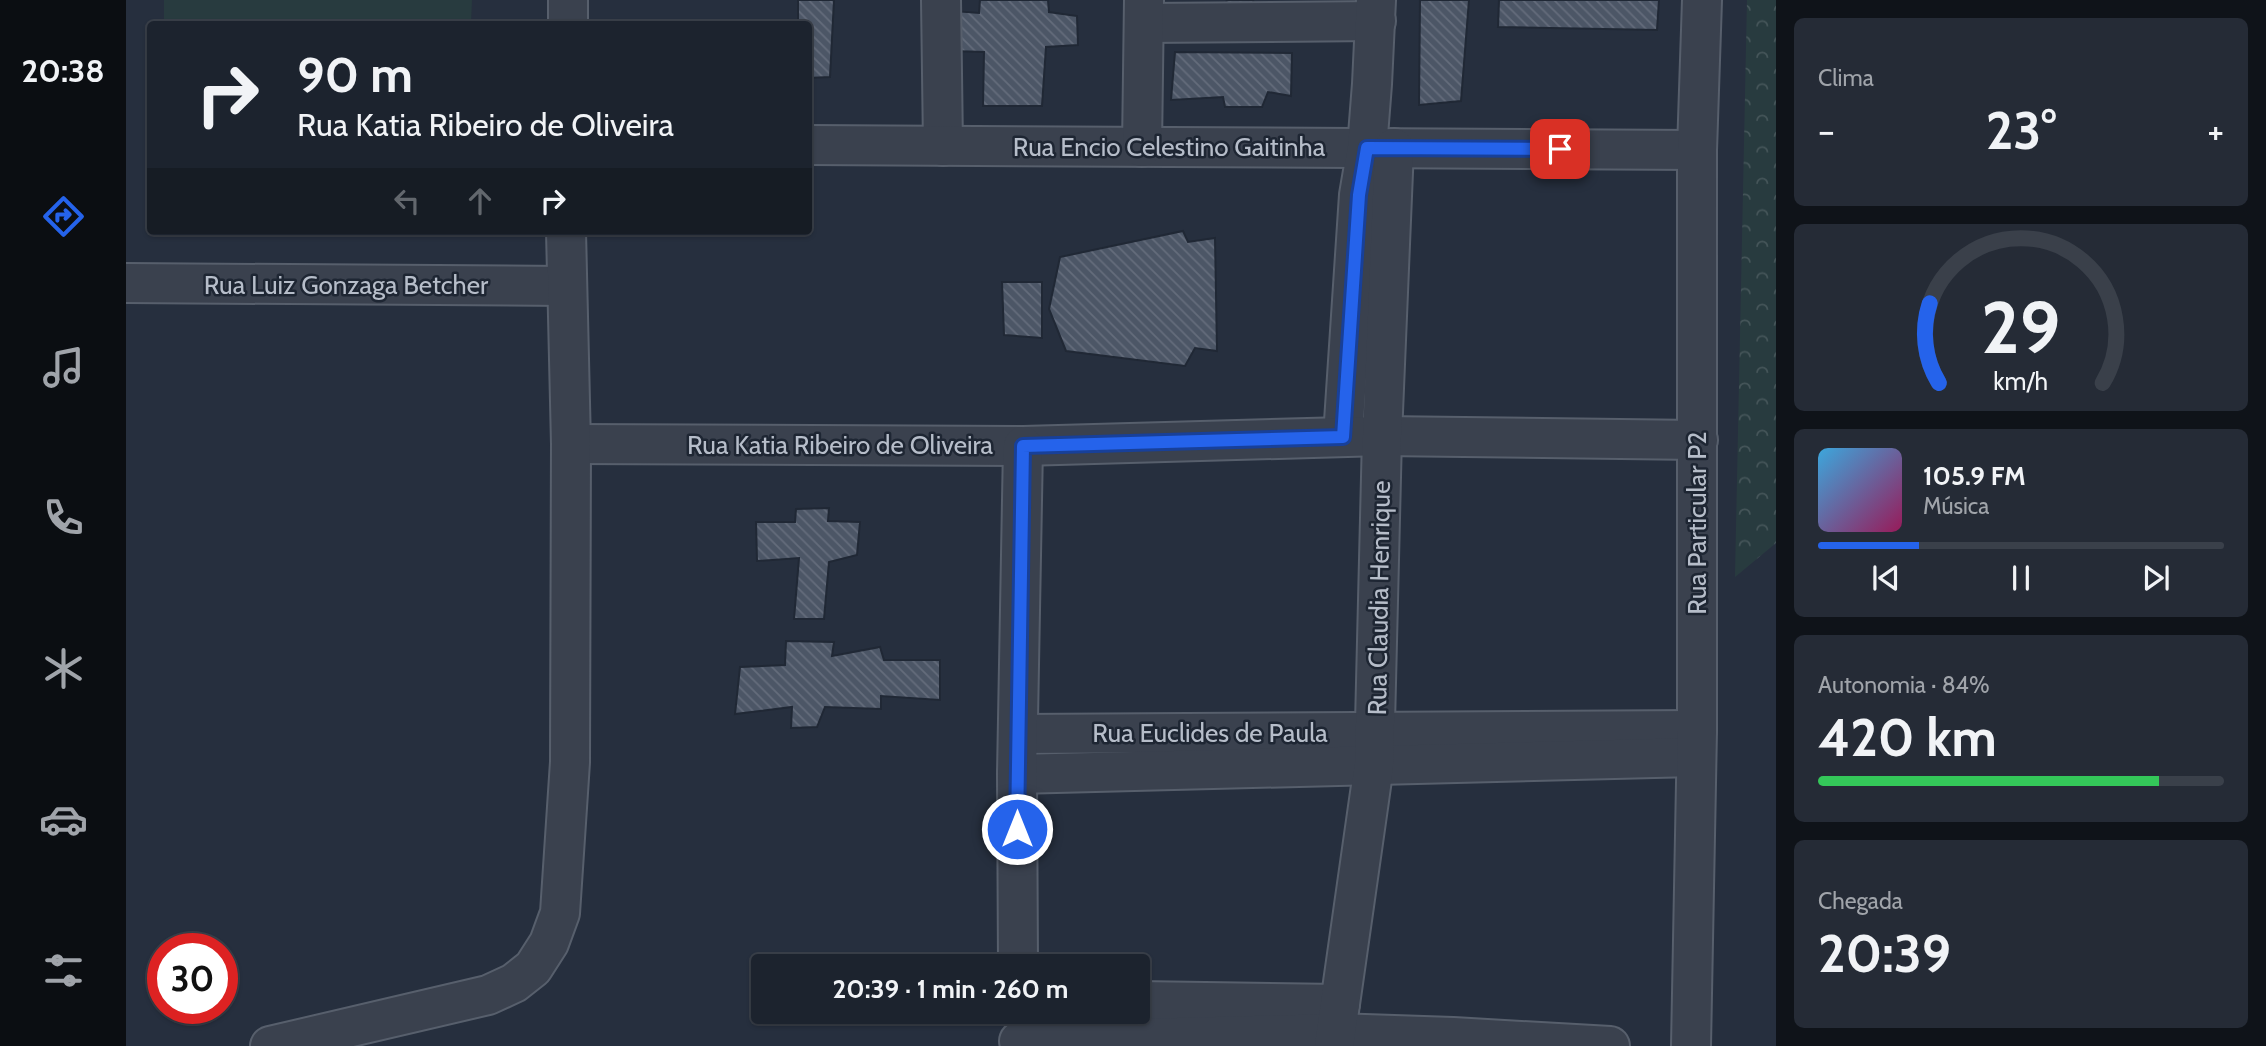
<!DOCTYPE html>
<html lang="pt">
<meta charset="utf-8">
<style>
:root{--surface:#1c232e;--page:#252b36;--text:#f1f3f6;--muted:#a0a4aa;--line:#3a404a;--accent:#2563eb}
body{margin:0;font-family:Cabin,sans-serif;background:var(--page);color:var(--text);height:100vh;display:flex;flex-direction:column;font-size:26px;white-space:nowrap}
*{box-sizing:border-box;margin:0}
p{font-size:23px;color:var(--muted)}
.icon{flex:none;width:38px;height:38px;fill:none;stroke:currentColor;stroke-width:2;stroke-linecap:round;stroke-linejoin:round}
.map{position:relative;flex:1;overflow:hidden}
.drawer{display:flex;flex-direction:column;gap:18px;padding:18px;background:#0f1319;width:490px}
.drawer>*{flex:none}
.top-card{position:absolute;left:21px;top:21px;width:665px;height:214px;border-radius:7px;box-shadow:0 2px 5px #0004,0 0 0 2px var(--line);background:#1c232e;color:var(--text);overflow:hidden}
.speed{position:absolute;left:21px;top:933px;display:flex;gap:14px;font-size:35px;font-weight:700;text-align:center}
.speed>*{display:grid;place-content:center;width:91px;height:91px;border-radius:50%;background:var(--surface);box-shadow:0 2px 5px #0004,0 0 0 2px var(--line);line-height:1}
.speed .limit{border:10px solid #d22;background:#fff;color:#111}
.pin{position:absolute;display:grid;place-items:center;width:60px;height:60px;color:#fff;margin:-30px;border-radius:14px;box-shadow:0 4px 10px #0006}
.me{position:absolute;width:77px;margin:-38px;rotate:0deg;stroke-linejoin:round;filter:drop-shadow(0 0 5px #0008)}
.turn{display:flex;align-items:center;gap:24px;height:147px;padding:0 35px;font-size:32px}
.turn .icon{width:91px;height:91px;stroke-width:2.5}
.turn b{display:block;font-size:49px;line-height:60px}
.lanes{display:flex;align-items:center;height:66px;padding:0 35px;background:#0003;justify-content:center;gap:35px;direction:ltr}
.lanes .off{opacity:.35}
.big{font-size:52px;font-weight:700;line-height:1.1}
.drawer .widget{flex:1;display:flex;flex-direction:column;justify-content:center;gap:10px;min-width:0;padding:0 24px;border-radius:10px;background:var(--page)}
.drawer .dial{align-items:center;gap:0}
.dial svg{height:182px;overflow:visible;fill:none;stroke:var(--line);stroke-width:7;stroke-linecap:round;text-anchor:middle}
.dial text{fill:var(--text);stroke:none}
.song{display:flex;align-items:center;gap:21px}
.cover{width:84px;height:84px;border-radius:10px;background:linear-gradient(135deg,hsl(200 70% 55%),hsl(330 70% 35%))}
.played{height:7px;border-radius:4px;background:linear-gradient(90deg,var(--accent) 25%,var(--line) 25%)}
.keys{display:flex;justify-content:space-around;direction:ltr}
.heat{display:flex;justify-content:space-between;align-items:center;font-size:38px;direction:ltr}
.charge{height:10px;border-radius:5px;background:linear-gradient(90deg,#34c759 84%,var(--line) 0)}
.trip{position:absolute;left:625px;top:954px;width:399px;height:70px;border-radius:7px;background:var(--surface);box-shadow:0 2px 5px #0004,0 0 0 2px var(--line);font-weight:700;line-height:70px;text-align:center}
main{display:flex;flex:1;min-height:0}
.tab-bar{display:flex;flex-direction:column;width:126px;justify-content:space-around;align-items:center;background:#0b0e12;color:var(--muted)}
.tab-bar .icon{width:49px;height:49px}
.tab-bar .selected{color:var(--accent)}
.tab-bar b{font-size:32px;color:var(--text)}
.map>svg:first-child{display:block}
.green{fill:#283b3f}
.forest{fill:url(#forest-crowns)}
.building{fill:url(#building-back-hatch);stroke:#202835;stroke-width:2}
.lines{fill:none;stroke-linecap:round;stroke-linejoin:round}
.minor-casing{stroke:#575f6c;stroke-width:42}
.minor{stroke:#3a414e;stroke-width:38}
.route-casing{stroke:#184099;stroke-width:18}
.route{stroke:#2563eb;stroke-width:12}
.labels{text-anchor:middle;dominant-baseline:central;stroke-width:5;stroke-linejoin:round;paint-order:stroke}
.street-label{font-size:26px;fill:#b6bdc9;stroke:#1e2633}
</style>
<main>
<nav class="tab-bar">
<b>20:38</b>
<svg class="icon selected" aria-label="directions" viewBox="0 0 24 24"><path d="M12 3l9 9-9 9-9-9zM9 14v-3h6M13 9l2 2-2 2"/></svg>
<svg class="icon" aria-label="music" viewBox="0 0 24 24"><path d="M9 18V5l10-2v13"/><circle cx="6" cy="18" r="3"/><circle cx="16" cy="16" r="3"/></svg>
<svg class="icon" aria-label="phone" viewBox="0 0 24 24"><path d="M5 4h4l2 5-3 2q2 4 5 5l2-3 5 2v4C11 20 4 13 5 4z"/></svg>
<svg class="icon" aria-label="climate" viewBox="0 0 24 24"><path d="M12 3v18M4 7l16 10M4 17L20 7"/></svg>
<svg class="icon" aria-label="car" viewBox="0 0 24 24"><path d="M5 17H2v-5l4-1 3-4h7l3 4 3 1v5h-3M9 17h6M6 11h13"/><circle cx="7" cy="17" r="2"/><circle cx="17" cy="17" r="2"/></svg>
<svg class="icon" aria-label="filters" viewBox="0 0 24 24"><path d="M4 7h16M4 17h16"/><circle cx="9" cy="7" r="2"/><circle cx="15" cy="17" r="2"/></svg>
</nav>
<div class="map">
<svg width="1650" height="1046" viewBox="0 0 1650 1046">
<defs>
<pattern id="forest-crowns" width="20" height="18" patternUnits="userSpaceOnUse" patternTransform="scale(1.75)"><rect width="20" height="18" fill="#283b3f"/><path d="M2 6a3 3 0 1 1 6 0M12 15a3 3 0 1 1 6 0" fill="none" stroke="#455559"/></pattern>
<pattern id="building-back-hatch" width="6" height="6" patternUnits="userSpaceOnUse" patternTransform="scale(1.75)"><rect width="6" height="6" fill="#4c5666"/><path d="M-1 5l2 2M0 0l6 6M5-1l2 2" fill="none" stroke="#646c7b"/></pattern>
</defs>
<rect width="100%" height="100%" fill="#262f3e"/>
<g class="green">
<polygon points="38,0 346,0 345,24 38,24"/>
<polygon points="36,231 338,231 36,237"/>
</g>
<polygon class="forest" points="1621,0 1650,0 1650,543 1609,577"/>
<g class="building">
<polygon points="672,0 708,0 704,77 682,78 682,24 672,24"/>
<polygon points="854,0 922,0 923,12 951,16 952,45 920,47 916,106 857,106 858,52 825,51 828,11 853,13"/>
<polygon points="1101,0 1127,0 1128,4 1100,3"/>
<polygon points="1294,0 1343,0 1335,101 1293,105"/>
<polygon points="1373,0 1533,0 1531,30 1372,27"/>
<polygon points="1049,52 1166,53 1165,96 1142,92 1136,107 1099,107 1097,97 1045,100"/>
<polygon points="1057,231 1062,242 1089,238 1091,351 1069,348 1059,366 940,351 923,309 934,257"/>
<polygon points="876,282 916,282 916,338 878,335"/>
<polygon points="703,508 702,521 734,522 731,555 703,562 698,619 668,619 673,558 631,561 630,522 669,522 670,509"/>
<polygon points="660,641 708,642 706,656 754,647 758,660 814,660 814,700 755,696 755,709 699,707 691,727 665,728 666,707 609,714 614,667 659,665"/>
</g>
<g class="lines">
<defs>
<g id="minor">
<polyline points="815,0 817,146"/>
<polyline points="1018,23 1250,21"/>
<polyline points="442,24 442,0"/>
<polyline points="682,145 1571,150"/>
<polyline points="1016,147 1018,0"/>
<polyline points="0,283 440,286"/>
<polyline points="1217,437 1233,195 1241,148 1246,84 1250,0"/>
<polyline points="445,444 897,446 1256,436 1572,440"/>
<polyline points="892,734 1571,730"/>
<polyline points="891,774 1569,757"/>
<polyline points="892,966 891,774 897,446"/>
<polyline points="1012,1001 1214,1004"/>
<polyline points="893,1041 1209,1033 1327,1037 1484,1046"/>
<polyline points="144,1046 362,995 388,983 407,968 423,943 434,913 444,762 445,444 440,231"/>
<polyline points="1208,1046 1248,765 1256,436 1268,148"/>
<polyline points="1565,1046 1571,730 1571,150 1576,0"/>
</g>
</defs>
<use href="#minor" class="minor-casing"/>
<use href="#minor" class="minor"/>
</g>
<g class="lines">
<defs>
<polyline id="route" points="891,829 897,446 1217,437 1233,195 1241,148 1434,149"/>
</defs>
<use href="#route" class="route-casing"/>
<use href="#route" class="route"/>
</g>
<g class="labels">
<g class="street-label">
<text x="1043" y="147">Rua Encio Celestino Gaitinha</text>
<text x="220" y="285">Rua Luiz Gonzaga Betcher</text>
<text x="714" y="445">Rua Katia Ribeiro de Oliveira</text>
<text transform="translate(1571 523) rotate(-90)">Rua Particular P2</text>
<text transform="translate(1253 598) rotate(-89)">Rua Claudia Henrique</text>
<text x="1084" y="733">Rua Euclides de Paula</text>
</g>
</g>
</svg>
<div class="speed"><div class="limit">30</div></div>
<div class="pin" style="left:1434px;top:149px;background:#d93025"><svg class="icon" aria-label="arrive" viewBox="0 0 24 24"><path d="M6 21V4h12l-3 4 3 4H6"/></svg></div>
<svg class="me" style="left:891px;top:829px" viewBox="-20 -20 40 40"><circle r="17" fill="#2563eb" stroke="#fff" stroke-width="3"/><path d="M0-11L8 9 0 5-8 9z" fill="#fff"/></svg>
<div class="trip">20:39 · 1 min · 260 m</div>
<div class="top-card">
<div class="turn"><svg class="icon" aria-label="right" viewBox="0 0 24 24"><path d="M7 20v-9h11M14 6l5 5-5 5"/></svg><div><b>90 m</b>Rua Katia Ribeiro de Oliveira</div></div>
<div class="lanes"><svg class="icon off" aria-label="left" viewBox="0 0 24 24"><path d="M17 20v-9H6M10 6l-5 5 5 5"/></svg><svg class="icon off" aria-label="ahead" viewBox="0 0 24 24"><path d="M12 20V5M6 11l6-6 6 6"/></svg><svg class="icon" aria-label="right" viewBox="0 0 24 24"><path d="M7 20v-9h11M14 6l5 5-5 5"/></svg></div>
</div>
</div>
<section class="drawer">
<div class="widget"><p>Clima</p>
<div class="heat"><a>−</a><b class="big">23°</b><a>+</a></div>
</div>
<div class="widget dial"><svg viewBox="0 0 100 80">
<path d="M14 69A42 42 0 1 1 86 69"/>
<path d="M14 69A42 42 0 0 1 10 34" stroke="#2563eb"/>
<text x="50" y="56" font-size="32" font-weight="700">29</text>
<text x="50" y="72" font-size="11">km/h</text>
</svg></div>
<div class="widget">
<div class="song"><i class="cover"></i><div><b>105.9 FM</b><p>Música</p></div></div>
<div class="played"></div>
<div class="keys"><svg class="icon" aria-label="previous" viewBox="0 0 24 24"><path d="M18 5L8 12l10 7zM5 5v14"/></svg><svg class="icon" aria-label="pause" viewBox="0 0 24 24"><path d="M8 5v14M16 5v14"/></svg><svg class="icon" aria-label="next" viewBox="0 0 24 24"><path d="M6 5l10 7-10 7zM19 5v14"/></svg></div>
</div>
<div class="widget"><p>Autonomia · 84%</p><b class="big">420 km</b><div class="charge"></div></div>
<div class="widget"><p>Chegada</p><b class="big">20:39</b></div>
</section>
</main>
